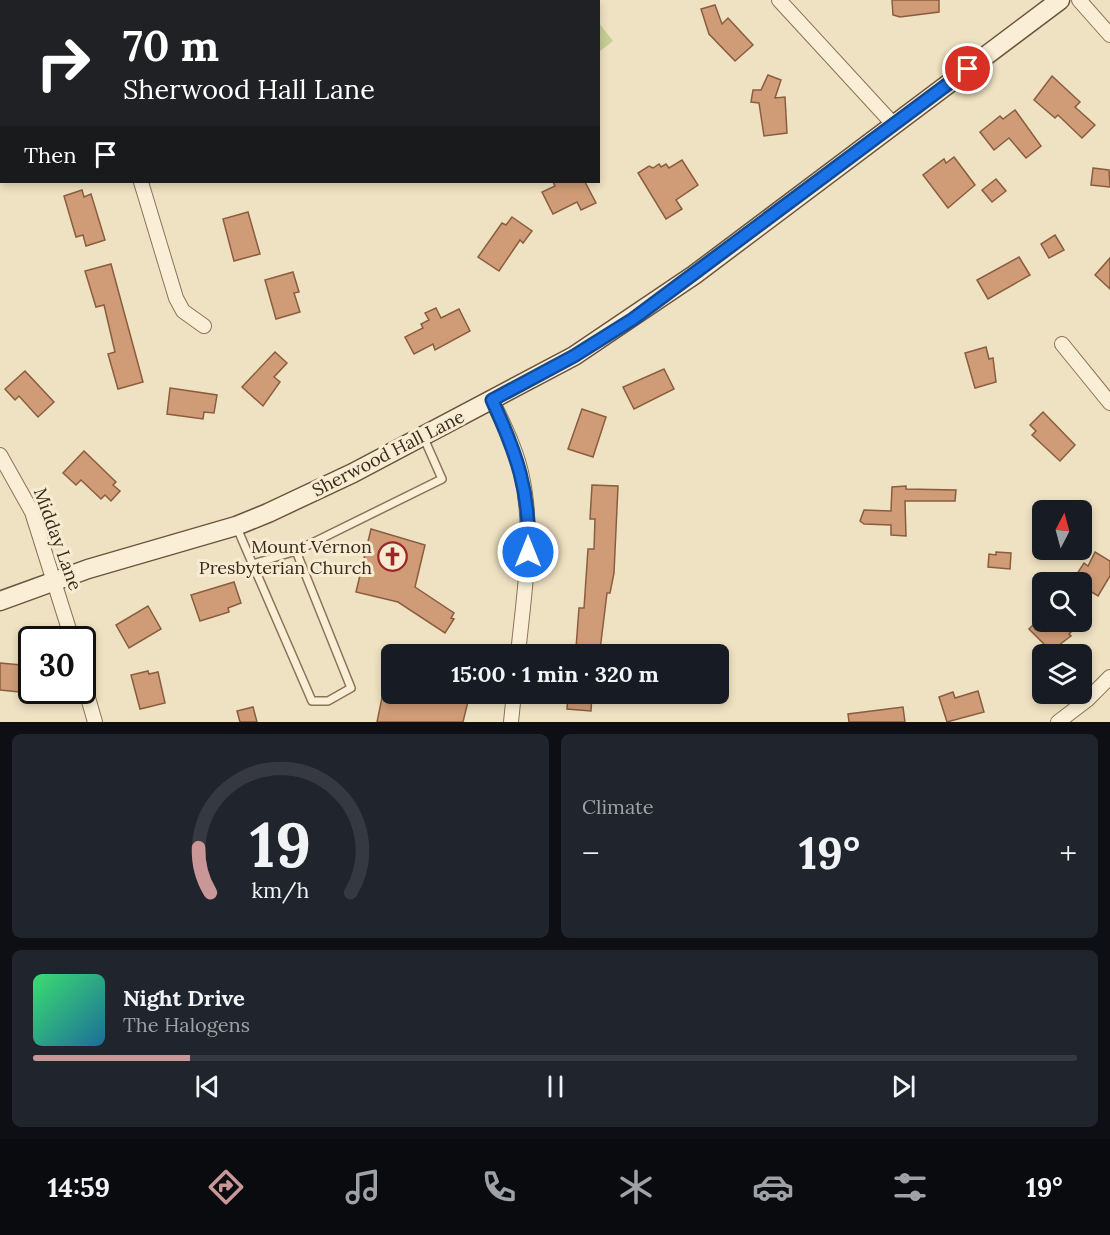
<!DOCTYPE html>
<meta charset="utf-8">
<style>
:root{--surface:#171b24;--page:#20242c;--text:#f1f3f6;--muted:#9ea1a6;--line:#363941;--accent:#ca9799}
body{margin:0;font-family:Lora,serif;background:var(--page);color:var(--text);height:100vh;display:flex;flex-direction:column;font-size:22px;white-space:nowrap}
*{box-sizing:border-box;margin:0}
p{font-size:20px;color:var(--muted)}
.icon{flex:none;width:33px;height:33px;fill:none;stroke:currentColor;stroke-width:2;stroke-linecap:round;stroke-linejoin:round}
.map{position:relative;height:722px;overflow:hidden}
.side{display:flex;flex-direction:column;gap:12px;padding:12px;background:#0d0f14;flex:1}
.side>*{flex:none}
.hud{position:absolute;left:0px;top:0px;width:600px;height:183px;box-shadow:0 3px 9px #0003;background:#202124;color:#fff;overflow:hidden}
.needle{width:39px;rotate:6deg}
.fabs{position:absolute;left:1032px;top:500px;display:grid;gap:12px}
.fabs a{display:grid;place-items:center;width:60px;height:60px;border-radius:9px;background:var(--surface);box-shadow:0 3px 9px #0003;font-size:30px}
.speed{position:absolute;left:18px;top:626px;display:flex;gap:12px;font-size:30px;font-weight:700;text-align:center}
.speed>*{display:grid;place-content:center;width:78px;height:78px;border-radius:50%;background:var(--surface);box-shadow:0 3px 9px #0003;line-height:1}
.speed .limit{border:3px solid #111;border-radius:9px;background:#fff;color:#111}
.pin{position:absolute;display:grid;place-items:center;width:51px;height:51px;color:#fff;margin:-26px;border:3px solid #fff;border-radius:50%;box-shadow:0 2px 6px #0007}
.me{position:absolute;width:66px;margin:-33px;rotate:0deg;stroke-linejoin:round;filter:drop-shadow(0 0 4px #0008)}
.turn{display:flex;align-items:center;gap:21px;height:126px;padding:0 24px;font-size:27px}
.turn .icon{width:78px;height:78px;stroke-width:2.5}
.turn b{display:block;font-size:42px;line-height:51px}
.then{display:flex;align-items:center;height:57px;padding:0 24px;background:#0003;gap:12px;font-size:22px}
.big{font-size:45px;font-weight:800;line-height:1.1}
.side .widget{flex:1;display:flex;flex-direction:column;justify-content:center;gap:9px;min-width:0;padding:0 21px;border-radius:9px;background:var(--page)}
.side .dial{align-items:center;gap:0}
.dial svg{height:156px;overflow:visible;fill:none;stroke:var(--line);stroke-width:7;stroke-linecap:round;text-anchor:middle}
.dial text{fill:var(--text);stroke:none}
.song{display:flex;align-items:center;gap:18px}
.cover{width:72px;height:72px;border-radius:9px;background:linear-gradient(135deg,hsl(140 70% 55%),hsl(200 70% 35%))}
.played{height:6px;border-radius:3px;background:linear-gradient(90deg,var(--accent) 15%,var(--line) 15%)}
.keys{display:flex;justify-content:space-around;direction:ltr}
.heat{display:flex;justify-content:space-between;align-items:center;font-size:33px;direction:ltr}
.side .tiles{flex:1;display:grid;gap:12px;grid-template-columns:1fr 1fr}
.widget:last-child{grid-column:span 2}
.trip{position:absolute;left:381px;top:644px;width:348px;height:60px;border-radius:9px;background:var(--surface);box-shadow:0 3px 9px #0003;font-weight:800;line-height:60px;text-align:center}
.menu{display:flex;height:96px;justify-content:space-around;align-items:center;background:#090b0e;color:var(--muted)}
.menu .icon{width:42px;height:42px}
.menu .selected{color:var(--accent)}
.menu b{font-size:27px;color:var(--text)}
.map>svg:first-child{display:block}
.green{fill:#c7ce96}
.building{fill:#cf9c77;stroke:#8a5d3e;stroke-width:1.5}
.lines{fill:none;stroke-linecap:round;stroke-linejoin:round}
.service-casing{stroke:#8a7359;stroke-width:10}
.minor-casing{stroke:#8a7359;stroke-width:16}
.secondary-casing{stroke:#6c543c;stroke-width:21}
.service{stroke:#faefd6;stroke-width:7}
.minor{stroke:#faefd6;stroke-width:14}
.secondary{stroke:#faefd6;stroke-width:18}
.route-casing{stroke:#114b97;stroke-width:15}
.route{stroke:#1a73e8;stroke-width:10}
.labels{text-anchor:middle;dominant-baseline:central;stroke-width:6;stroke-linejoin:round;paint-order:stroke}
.street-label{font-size:18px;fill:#392b1d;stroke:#f7ecd2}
.poi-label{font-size:18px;fill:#392b1d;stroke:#f7ecd2;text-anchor:end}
</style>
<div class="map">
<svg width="1110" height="722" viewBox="0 0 1110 722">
<rect width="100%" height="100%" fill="#efe2c2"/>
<g class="green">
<polygon points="389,0 581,0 582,1 389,2"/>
<polygon points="599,23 613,41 599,52"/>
</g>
<g class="building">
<polygon points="892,0 939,0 939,12 900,17 893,15"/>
<polygon points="715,5 722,24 728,18 753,45 735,61 709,34 701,9"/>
<polygon points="768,75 781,80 775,98 785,97 787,133 764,136 759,103 751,102 753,90 761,90"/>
<polygon points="1052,76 1080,102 1075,107 1095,125 1082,138 1058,115 1055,118 1034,100"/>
<polygon points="1015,110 1041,146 1026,158 1009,138 994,150 980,132 1000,116 1003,119"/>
<polygon points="954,157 975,185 948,208 923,175 944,159 946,163"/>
<polygon points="682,160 698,185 676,200 682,209 666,219 638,173 649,166 653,168 659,164 661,167 666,164 669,168"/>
<polygon points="1093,168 1109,170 1110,187 1091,185"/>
<polygon points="996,179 1006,191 992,202 982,190"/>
<polygon points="553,182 585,182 596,203 581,210 577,202 553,214 542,192 555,186"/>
<polygon points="82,190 84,197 91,194 105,240 86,246 83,235 76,237 64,196"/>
<polygon points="248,212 260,254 234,261 223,219"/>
<polygon points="512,217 532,231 523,243 520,240 499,271 478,257 502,223 506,225"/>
<polygon points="1055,235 1064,250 1049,258 1041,244"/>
<polygon points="1019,257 1030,275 988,299 977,280"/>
<polygon points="1110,258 1110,289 1095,275"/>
<polygon points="111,264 143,382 118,389 108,354 115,352 104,305 96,307 85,271"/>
<polygon points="293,272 299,292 294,293 300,312 276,319 265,280"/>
<polygon points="436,308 441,318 459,309 470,331 435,350 433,344 414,354 405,337 423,328 421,324 429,320 425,313"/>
<polygon points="986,347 989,359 993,358 996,382 975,388 965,353"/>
<polygon points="275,352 287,363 274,377 280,382 263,406 242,387"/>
<polygon points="664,369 674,389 634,409 623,387"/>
<polygon points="25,371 54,402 38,417 19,396 15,400 5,389"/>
<polygon points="170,388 217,395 214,413 204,412 203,419 167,414"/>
<polygon points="582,409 606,417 593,457 568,449"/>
<polygon points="1043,412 1075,445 1060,461 1032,435 1036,431 1030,425"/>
<polygon points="84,451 116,482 113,485 120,491 111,501 105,495 101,499 81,480 76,485 63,473"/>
<polygon points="592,485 618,486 614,573 610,593 607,593 600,650 576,648 579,608 584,608 588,549 594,549 595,519 590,519"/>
<polygon points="906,486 906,489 956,490 955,501 905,501 906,536 891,535 891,525 864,524 860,521 864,510 891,511 892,487"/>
<polygon points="371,529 425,545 415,587 454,613 451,618 454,619 445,633 398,602 356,592"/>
<polygon points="996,552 1011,553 1010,569 988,567 989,554 996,555"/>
<polygon points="1095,552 1110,561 1110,576 1098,596 1082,586 1082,582 1073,580 1084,563 1088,566"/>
<polygon points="234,582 241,603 228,608 229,612 200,621 191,595"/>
<polygon points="148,606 161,629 129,648 116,625"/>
<polygon points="1037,621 1082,621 1069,634 1071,636 1051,651 1029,629"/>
<polygon points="0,663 32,666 29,693 0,690"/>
<polygon points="148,671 149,674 158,672 165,703 140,709 131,675"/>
<polygon points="978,691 984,712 947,722 939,697 953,692 955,698"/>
<polygon points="383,693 470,693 463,722 377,722"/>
<polygon points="568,693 592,693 591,711 567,709"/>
<polygon points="253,707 257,722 240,722 237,711"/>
<polygon points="903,707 905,722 849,722 848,714"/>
</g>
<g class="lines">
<defs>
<g id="service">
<polyline points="237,528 312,701 328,701 351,688 296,551 442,479 423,436"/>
<polyline points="253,564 296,551"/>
</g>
<g id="minor">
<polyline points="89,0 90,2"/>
<polyline points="779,0 894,125"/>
<polyline points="1079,0 1110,35"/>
<polyline points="141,182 176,298 183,311 204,326"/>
<polyline points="1062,344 1110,403"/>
<path d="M492,400c11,23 23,47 29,72 14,60 3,121 -3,182"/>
<polyline points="0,455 32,512 72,639"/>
<polyline points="82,677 95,722"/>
<polyline points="511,722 514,693"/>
<polyline points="1058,722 1087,700 1110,677"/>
</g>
<polyline id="secondary" points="0,601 88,569 236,526 268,513 353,473 574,356 694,275 1060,0"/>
</defs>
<use href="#service" class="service-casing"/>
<use href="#minor" class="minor-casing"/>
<use href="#secondary" class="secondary-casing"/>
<use href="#service" class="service"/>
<use href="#minor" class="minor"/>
<use href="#secondary" class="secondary"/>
</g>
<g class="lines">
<defs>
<path id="route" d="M528,552c3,-59 -12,-100 -36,-152l82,-44 59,-37 335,-250"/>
</defs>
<use href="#route" class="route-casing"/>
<use href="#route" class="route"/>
</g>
<defs>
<symbol id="church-ring" viewBox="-11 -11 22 22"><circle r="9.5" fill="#f7ecd2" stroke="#9b2727" stroke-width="1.5"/><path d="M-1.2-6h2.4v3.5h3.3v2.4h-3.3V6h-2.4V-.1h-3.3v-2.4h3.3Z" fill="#9b2727"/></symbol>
</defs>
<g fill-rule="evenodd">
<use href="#church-ring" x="376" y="540" width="33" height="33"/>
</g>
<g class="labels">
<g class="street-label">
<text transform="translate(388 453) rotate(-27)">Sherwood Hall Lane</text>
<text transform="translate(58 539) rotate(70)">Midday Lane</text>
</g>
<g class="poi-label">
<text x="372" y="546">Mount Vernon<tspan x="372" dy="21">Presbyterian Church</tspan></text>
</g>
</g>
</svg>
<div class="fabs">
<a><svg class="needle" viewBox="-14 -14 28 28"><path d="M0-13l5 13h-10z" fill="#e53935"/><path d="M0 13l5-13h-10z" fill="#9ea1a6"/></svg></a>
<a><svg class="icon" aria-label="search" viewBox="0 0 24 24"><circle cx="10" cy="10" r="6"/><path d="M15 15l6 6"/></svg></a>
<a><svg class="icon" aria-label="layers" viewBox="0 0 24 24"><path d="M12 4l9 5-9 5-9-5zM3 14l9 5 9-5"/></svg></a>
</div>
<div class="speed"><div class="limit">30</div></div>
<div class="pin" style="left:968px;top:69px;background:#d93025"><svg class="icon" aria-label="arrive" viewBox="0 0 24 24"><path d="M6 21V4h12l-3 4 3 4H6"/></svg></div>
<svg class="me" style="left:528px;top:552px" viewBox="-20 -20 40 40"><circle r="17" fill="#1a73e8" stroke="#fff" stroke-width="3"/><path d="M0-11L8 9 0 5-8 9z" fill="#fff"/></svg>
<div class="trip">15:00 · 1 min · 320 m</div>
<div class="hud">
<div class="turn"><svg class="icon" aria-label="right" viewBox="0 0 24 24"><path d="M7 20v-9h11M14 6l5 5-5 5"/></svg><div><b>70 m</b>Sherwood Hall Lane</div></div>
<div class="then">Then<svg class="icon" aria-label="arrive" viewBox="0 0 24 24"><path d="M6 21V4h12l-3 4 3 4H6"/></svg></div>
</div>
</div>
<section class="side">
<div class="tiles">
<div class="widget dial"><svg viewBox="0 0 100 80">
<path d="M14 69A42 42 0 1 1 86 69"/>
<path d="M14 69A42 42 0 0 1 8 46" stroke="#ca9799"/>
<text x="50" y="56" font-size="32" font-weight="700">19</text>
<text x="50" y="72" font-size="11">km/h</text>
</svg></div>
<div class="widget"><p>Climate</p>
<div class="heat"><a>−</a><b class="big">19°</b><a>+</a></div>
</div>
<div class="widget">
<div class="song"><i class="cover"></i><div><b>Night Drive</b><p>The Halogens</p></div></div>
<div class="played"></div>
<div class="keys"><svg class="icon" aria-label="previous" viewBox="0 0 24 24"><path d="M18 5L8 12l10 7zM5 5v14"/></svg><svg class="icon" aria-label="pause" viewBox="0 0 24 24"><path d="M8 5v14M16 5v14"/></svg><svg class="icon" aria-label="next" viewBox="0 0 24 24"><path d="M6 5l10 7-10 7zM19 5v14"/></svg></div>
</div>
</div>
</section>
<nav class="menu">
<b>14:59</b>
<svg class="icon selected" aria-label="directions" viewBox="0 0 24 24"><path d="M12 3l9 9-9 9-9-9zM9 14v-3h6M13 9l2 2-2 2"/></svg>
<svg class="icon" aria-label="music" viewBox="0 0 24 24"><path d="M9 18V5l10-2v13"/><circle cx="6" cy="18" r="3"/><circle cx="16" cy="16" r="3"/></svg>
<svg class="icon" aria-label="phone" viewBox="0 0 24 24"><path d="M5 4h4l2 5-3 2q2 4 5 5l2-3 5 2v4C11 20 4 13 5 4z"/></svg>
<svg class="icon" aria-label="climate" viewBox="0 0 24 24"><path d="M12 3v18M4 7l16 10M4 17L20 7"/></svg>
<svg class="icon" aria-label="car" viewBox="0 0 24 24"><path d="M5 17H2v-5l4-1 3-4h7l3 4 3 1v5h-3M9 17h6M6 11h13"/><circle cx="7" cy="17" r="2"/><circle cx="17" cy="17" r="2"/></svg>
<svg class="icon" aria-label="filters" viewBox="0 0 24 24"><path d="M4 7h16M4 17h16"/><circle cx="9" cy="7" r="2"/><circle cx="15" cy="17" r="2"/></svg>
<b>19°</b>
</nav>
